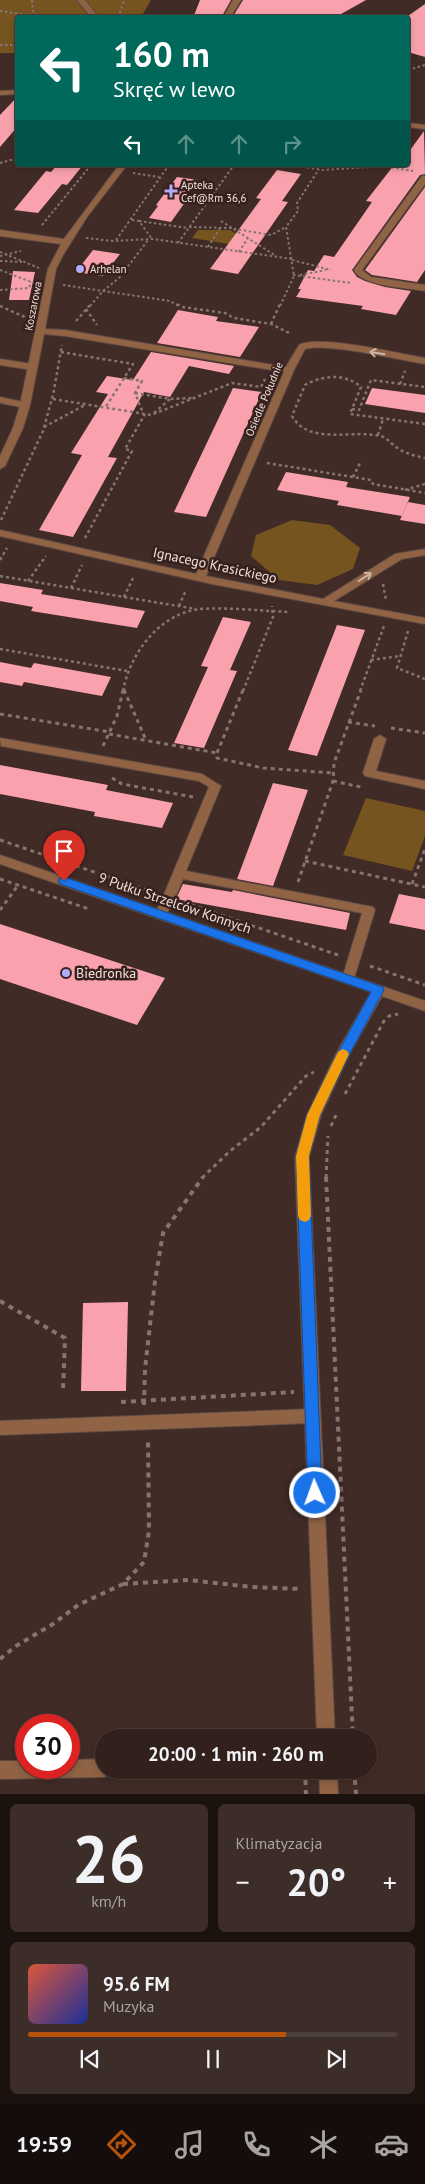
<!DOCTYPE html>
<html lang="pl">
<meta charset="utf-8">
<style>
:root{--surface:#31201c;--page:#3d2d29;--text:#f1f3f6;--muted:#a8a3a3;--line:#4c3e3b;--accent:#b45309}
body{margin:0;font-family:"PT Sans",sans-serif;background:var(--page);color:var(--text);height:100vh;display:flex;flex-direction:column;font-size:19px;white-space:nowrap}
*{box-sizing:border-box;margin:0}
p{font-size:16px;color:var(--muted)}
.icon{flex:none;width:28px;height:28px;fill:none;stroke:currentColor;stroke-width:2;stroke-linecap:round;stroke-linejoin:round}
.map{position:relative;height:1794px;overflow:hidden}
.panel{display:flex;flex-direction:column;gap:10px;padding:10px;background:#1b120f;flex:1}
.panel>*{flex:none}
.hud{position:absolute;left:15px;top:15px;width:395px;height:152px;border-radius:5px;box-shadow:0 2px 8px #0003,0 0 0 1px var(--line);background:#00695c;color:#fff;overflow:hidden}
.speed{position:absolute;left:15px;top:1714px;display:flex;gap:10px;font-size:25px;font-weight:700;text-align:center}
.speed>*{display:grid;place-content:center;width:65px;height:65px;border-radius:50%;background:var(--surface);box-shadow:0 2px 8px #0003,0 0 0 1px var(--line);line-height:1}
.speed .limit{border:8px solid #d22;background:#fff;color:#111}
.pin{position:absolute;display:grid;place-items:center;width:42px;height:42px;color:#fff;margin:-51px -21px;border-radius:50% 50% 50% 0;rotate:-45deg;box-shadow:0 0 5px #0007}
.pin .icon{rotate:45deg}
.me{position:absolute;width:55px;margin:-28px;rotate:358deg;stroke-linejoin:round;filter:drop-shadow(0 0 4px #0008)}
.turn{display:flex;align-items:center;gap:18px;height:105px;padding:0 15px;font-size:22px}
.turn .icon{width:65px;height:65px;stroke-width:2.5}
.turn b{display:block;font-size:35px;line-height:42px}
.lanes{display:flex;align-items:center;height:48px;padding:0 15px;background:#0003;justify-content:center;gap:25px;direction:ltr}
.lanes .off{opacity:.35}
.big{font-size:38px;font-weight:600;line-height:1.1}
.panel .tile{flex:1;display:flex;flex-direction:column;justify-content:center;gap:8px;min-width:0;padding:0 18px;border-radius:8px;background:var(--page)}
.panel .dial{align-items:center;gap:0}
.dial b{font-size:65px;line-height:1}
.song{display:flex;align-items:center;gap:15px}
.cover{width:60px;height:60px;border-radius:8px;background:linear-gradient(135deg,hsl(10 70% 55%),hsl(230 70% 35%))}
.played{height:5px;border-radius:2px;background:linear-gradient(90deg,var(--accent) 70%,var(--line) 70%)}
.keys{display:flex;justify-content:space-around;direction:ltr}
.heat{display:flex;justify-content:space-between;align-items:center;font-size:28px;direction:ltr}
.panel .tiles{flex:1;display:grid;gap:10px;grid-template-columns:1fr 1fr}
.tile:last-child{grid-column:span 2}
.trip{position:absolute;left:95px;top:1729px;width:282px;height:50px;border-radius:25px;background:var(--surface);box-shadow:0 2px 8px #0003,0 0 0 1px var(--line);font-weight:600;line-height:50px;text-align:center}
.menu{display:flex;height:80px;justify-content:space-around;align-items:center;background:#140d0b;color:var(--muted)}
.menu .icon{width:35px;height:35px}
.menu .on{color:var(--accent)}
.menu b{font-size:22px;color:var(--text)}
.map>svg:first-child{display:block}
.green{fill:#765420}
.building{fill:#f9a2ad}
.lines{fill:none;stroke-linecap:round;stroke-linejoin:round}
.lane-casing{stroke:#5d4843;stroke-width:2}
.street-casing{stroke:#5d4843;stroke-width:2}
.path-far3{stroke:#87746f;stroke-width:2;stroke-dasharray:2.5 2.5;stroke-linecap:butt}
.path-far2{stroke:#87746f;stroke-width:2.5;stroke-dasharray:3 3;stroke-linecap:butt}
.path-far1{stroke:#87746f;stroke-width:3;stroke-dasharray:4 4;stroke-linecap:butt}
.path{stroke:#87746f;stroke-width:4;stroke-dasharray:5 5;stroke-linecap:butt}
.lane{fill:#916345;fill-rule:evenodd}
.street{fill:#916345;fill-rule:evenodd}
.oneway{stroke:#cfb5a8}
.route{fill:#1a73e8;stroke:#114b97}
.slow{fill:#f59e0b}
.poi-dot{fill:#b3adf9;stroke:#37211c;stroke-width:2}
.labels{text-anchor:middle;dominant-baseline:central;stroke-width:5;stroke-linejoin:round;paint-order:stroke}
.far-poi-label{font-size:11px;fill:#f0e1dd;stroke:#37211c;text-anchor:start}
.far-street-label{font-size:11px;fill:#f0e1dd;stroke:#37211c}
.street-label{font-size:14px;fill:#f0e1dd;stroke:#37211c}
.poi-label{font-size:14px;fill:#f0e1dd;stroke:#37211c;text-anchor:start}
</style>
<div class="map">
<svg width="425" height="1794" viewBox="0 0 425 1794">
<rect width="100%" height="100%" fill="#412b26"/>
<g class="green">
<polygon points="0,0 151,0 141,17 18,18 17,53 0,53"/>
<polygon points="198,230 230,230 240,236 235,245 192,238"/>
<polygon points="292,520 330,525 360,548 353,569 317,585 279,580 251,556 256,535"/>
<polygon points="366,798 425,811 425,836 412,871 343,855"/>
</g>
<g class="building">
<polygon points="200,0 231,0 221,18 193,18"/>
<polygon points="243,0 366,0 334,18 232,18"/>
<polygon points="425,4 425,57 408,52 408,16"/>
<polygon points="18,96 18,126 0,147 0,115"/>
<polygon points="424,131 425,174 420,175 352,270 357,277 365,281 385,287 411,291 396,315 361,309 363,306 296,297 301,289 298,289 308,270 314,271 324,255 334,257 372,202 366,201 394,165 408,165 408,153"/>
<polygon points="57,165 83,165 67,185 62,184 38,213 14,210 46,171 51,172"/>
<polygon points="277,170 301,174 282,201 288,202 238,274 210,269 261,199 256,198"/>
<polygon points="177,177 198,180 188,194 191,194 171,222 149,218 158,206 156,205"/>
<polygon points="425,187 425,270 417,282 372,275 365,270"/>
<polygon points="93,250 120,254 103,276 76,272"/>
<polygon points="13,271 35,272 29,300 9,300"/>
<polygon points="178,310 218,317 216,321 259,327 240,357 157,343"/>
<polygon points="151,352 234,366 229,374 189,366 170,397 144,392 108,457 117,458 73,537 39,530 82,455 71,453 108,394 96,392 107,376 133,380"/>
<polygon points="233,388 262,392 206,517 174,512"/>
<polygon points="372,388 425,395 425,413 365,404"/>
<polygon points="286,472 348,482 346,487 410,497 402,516 337,505 339,501 277,490"/>
<polygon points="408,502 425,505 425,524 400,520"/>
<polygon points="0,583 43,590 41,594 145,611 137,628 31,611 33,607 0,601"/>
<polygon points="223,617 251,622 230,670 237,671 204,748 174,743 208,667 201,666"/>
<polygon points="337,625 365,630 317,756 288,750"/>
<polygon points="0,662 31,668 34,663 111,677 102,696 24,682 22,686 0,682"/>
<polygon points="0,765 108,785 106,790 173,803 162,828 94,816 95,812 0,794"/>
<polygon points="273,783 308,790 273,886 237,879"/>
<polygon points="183,884 232,892 233,890 350,913 346,930 176,899"/>
<polygon points="399,894 425,899 425,930 389,923"/>
<polygon points="0,924 134,968 165,978 137,1025 0,979"/>
<polygon points="128,1302 126,1391 81,1391 83,1303"/>
</g>
<g class="lines">
<defs>
<g id="lane">
<path d="M422,176h3v8l-63,86 9,7 54,8v6c-16,-3 -65,-5 -71,-21z"/>
<polygon points="0,359 32,364 37,367 32,370 0,365"/>
<polygon points="0,397 28,403 30,405 25,408 0,403"/>
<polygon points="380,735 386,739 376,771 425,781 425,789 365,776 363,773 374,739"/>
<polygon points="0,738 202,774 221,786 186,871 373,907 375,910 353,982 343,982 342,979 362,913 183,879 172,905 164,917 156,917 154,914 160,904 209,787 199,781 1,746"/>
<polygon points="312,1409 318,1411 320,1416 318,1421 312,1423 0,1435 0,1421"/>
</g>
<g id="street">
<polygon points="77,0 85,0 99,18 92,18"/>
<polygon points="233,0 241,0 230,18 223,18"/>
<polygon points="18,90 18,94 0,95 0,91"/>
<polygon points="408,123 425,125 425,129 408,127"/>
<path d="M119,165h8l-40,52 -24,38 -7,14 -11,60 20,1 221,37 13,-22c20,-11 101,9 126,13v6c-24,-4 -101,-22 -120,-15l-11,21 -88,206 117,23 72,-45 30,-5v6l-23,4 -68,42 91,17v6l-213,-40 -212,-48v-6l196,44 88,-202 -219,-36 -21,-2 -14,71 -7,23 -18,38 -5,3v-13l13,-28 7,-23 28,-136 13,-25 -61,-8v-6l64,9z"/>
<polygon points="0,855 425,1001 425,1011 382,996 349,1055 321,1115 309,1157 335,1738 317,1738 295,1157 307,1115 336,1054 371,992 0,864"/>
<polygon points="104,1759 104,1770 112,1770 110,1774 104,1777 0,1779 0,1761 26,1761 26,1768 69,1768 69,1760"/>
<polygon points="319,1770 337,1770 338,1794 320,1794"/>
</g>
</defs>
<use href="#lane" class="lane-casing"/>
<use href="#street" class="street-casing"/>
<g class="path-far3">
<polyline points="32,0 33,11 39,18"/>
<polyline points="0,11 37,16"/>
<polyline points="118,18 124,0"/>
<polyline points="0,45 18,45"/>
<polyline points="408,70 425,65"/>
<polyline points="0,163 18,158"/>
<polyline points="292,165 323,170 384,166 413,171"/>
<polyline points="133,173 159,177"/>
<polyline points="132,220 139,221 152,239"/>
<polyline points="139,221 188,228"/>
<polyline points="221,221 276,256"/>
<polyline points="42,225 91,165"/>
<polyline points="189,227 230,228 271,235 286,227"/>
<polyline points="86,238 113,241 153,239 292,259"/>
<polyline points="116,240 169,165"/>
<polyline points="178,243 234,165"/>
<polyline points="208,247 220,228"/>
<polyline points="0,252 39,268"/>
<polyline points="239,252 248,238"/>
<polyline points="0,256 21,251"/>
<polyline points="292,260 331,270"/>
<polyline points="0,261 22,262"/>
<polyline points="0,270 34,283"/>
<polyline points="293,275 351,283"/>
<polyline points="300,275 326,270"/>
<polyline points="63,285 170,301 179,306"/>
<polyline points="0,290 29,288 31,282"/>
<polyline points="90,306 103,291 119,278 149,239"/>
<polyline points="280,306 294,276 286,227 298,211 297,203 319,169"/>
</g>
<g class="path-far2">
<polyline points="177,304 182,307 225,313 234,318 271,324 289,333"/>
<polyline points="0,306 27,318"/>
<polyline points="86,309 97,325"/>
<polyline points="76,321 91,304"/>
<polyline points="271,324 280,304"/>
<polyline points="61,352 133,364 105,408"/>
<polyline points="124,378 142,381 135,393 143,413"/>
<polyline points="400,384 405,371"/>
<polyline points="135,393 170,399 194,398"/>
<polyline points="53,399 151,415 232,383 261,387 265,379"/>
<polyline points="352,409 359,410 371,380 425,387"/>
<polyline points="154,413 170,399"/>
<path d="M425,424l-75,-10 11,-27c-16,-14 -38,-12 -56,-2l-13,31c17,30 61,13 88,20 7,1 10,7 16,11 8,6 19,9 29,11"/>
<polyline points="44,427 85,405"/>
<polyline points="378,435 383,419"/>
<polyline points="267,463 371,480 373,484 425,493"/>
<polyline points="353,477 360,463"/>
<polyline points="405,490 425,484"/>
<polyline points="1,520 43,431 53,395 62,345"/>
<polyline points="85,538 132,451 125,449 145,414"/>
<polyline points="0,560 7,548"/>
<polyline points="0,576 196,609"/>
<polyline points="28,581 46,556"/>
<polyline points="383,584 386,600"/>
<polyline points="71,588 82,565"/>
<polyline points="124,597 134,576"/>
<polyline points="179,606 186,590"/>
<polyline points="408,631 397,668 425,679"/>
<polyline points="0,649 127,671"/>
<polyline points="371,660 400,656"/>
<polyline points="124,689 125,691"/>
<path d="M123,691c7,-37 36,-78 78,-82 26,-2 62,2 89,3"/>
<polyline points="243,691 273,617 272,606"/>
<polyline points="360,691 384,626"/>
</g>
<g class="path-far1">
<polyline points="124,690 146,740"/>
<polyline points="243,690 217,753 217,758 263,768 333,773"/>
<polyline points="0,714 110,732"/>
<polyline points="348,722 375,726"/>
<polyline points="391,728 425,733"/>
<polyline points="109,734 217,753"/>
<polyline points="103,746 117,716 123,690"/>
<polyline points="112,778 122,784 193,797"/>
<polyline points="333,781 361,787"/>
<polyline points="0,840 153,892"/>
<polyline points="305,861 425,887"/>
<polyline points="0,879 89,909"/>
<polyline points="298,882 333,781 334,763 361,690"/>
<polyline points="412,884 425,849"/>
<polyline points="183,902 338,955"/>
<polyline points="0,910 16,888 20,886"/>
<polyline points="370,966 425,985"/>
<polyline points="345,1094 384,1021 389,1016 398,1014"/>
<polyline points="331,1126 337,1113"/>
<polyline points="202,1178 230,1151 261,1127 306,1076 314,1072"/>
<polyline points="326,1178 328,1136"/>
</g>
<g class="path">
<polyline points="326,1177 353,1738"/>
<polyline points="0,1301 65,1338 63,1391"/>
<polyline points="121,1402 294,1392"/>
<polyline points="144,1405 145,1369 155,1281 163,1233 203,1177"/>
<polyline points="123,1584 188,1580 252,1587 301,1589"/>
<polyline points="0,1659 16,1646 53,1624 78,1605 123,1584 144,1562 149,1531 148,1438"/>
<polyline points="305,1770 306,1794"/>
<polyline points="354,1770 356,1794"/>
</g>
<use href="#lane" class="lane"/>
<use href="#street" class="street"/>
</g>
<defs><path id="oneway-shaft" d="M-6 0H5M1.5-3L5.5 0L1.5 3" fill="none" stroke-width="1.6" stroke-linecap="round" stroke-linejoin="round" transform="scale(1.25)"/></defs>
<g class="oneway">
<use href="#oneway-shaft" transform="translate(377 353) rotate(-171)"/>
<use href="#oneway-shaft" transform="translate(365 577) rotate(-32)"/>
</g>
<polygon class="route" points="64,877 383,987 384,990 349,1055 320,1115 309,1156 322,1493 320,1498 315,1500 310,1498 308,1493 296,1156 307,1115 337,1054 371,992 60,884 58,881 60,878"/>
<polygon class="slow" points="343,1049 347,1051 349,1054 320,1115 309,1156 311,1216 309,1220 305,1222 300,1220 298,1216 296,1156 307,1115 337,1054 339,1051"/>
<g class="poi-dot">
<path d="M168.5 183.5h5v5h5v5h-5v5h-5v-5h-5v-5h5z"/>
<circle cx="80" cy="269" r="5"/>
<circle cx="66" cy="973" r="5"/>
</g>
<g class="labels">
<g class="far-poi-label">
<text x="181" y="185">Apteka<tspan x="181" dy="13">Cef@Rm 36,6</tspan></text>
<text x="90" y="269">Arhelan</text>
</g>
<g class="far-street-label">
<text transform="translate(33 306) rotate(-79)">Koszarowa</text>
<text transform="translate(264 399) rotate(-67)">Osiedle Południe</text>
</g>
<g class="street-label">
<text transform="translate(215 565) rotate(12)">Ignacego Krasickiego</text>
<text transform="translate(175 903) rotate(19)">9 Pułku Strzelców Konnych</text>
</g>
<g class="poi-label">
<text x="76" y="973">Biedronka</text>
</g>
</g>
</svg>
<div class="speed"><div class="limit">30</div></div>
<div class="pin" style="left:64px;top:881px;background:#d93025"><svg class="icon" aria-label="arrive" viewBox="0 0 24 24"><path d="M6 21V4h12l-3 4 3 4H6"/></svg></div>
<svg class="me" style="left:315px;top:1493px" viewBox="-20 -20 40 40"><circle r="17" fill="#1a73e8" stroke="#fff" stroke-width="3"/><path d="M0-11L8 9 0 5-8 9z" fill="#fff"/></svg>
<div class="trip">20:00 · 1 min · 260 m</div>
<div class="hud">
<div class="turn"><svg class="icon" aria-label="left" viewBox="0 0 24 24"><path d="M17 20v-9H6M10 6l-5 5 5 5"/></svg><div><b>160 m</b>Skręć w lewo</div></div>
<div class="lanes"><svg class="icon" aria-label="left" viewBox="0 0 24 24"><path d="M17 20v-9H6M10 6l-5 5 5 5"/></svg><svg class="icon off" aria-label="ahead" viewBox="0 0 24 24"><path d="M12 20V5M6 11l6-6 6 6"/></svg><svg class="icon off" aria-label="ahead" viewBox="0 0 24 24"><path d="M12 20V5M6 11l6-6 6 6"/></svg><svg class="icon off" aria-label="right" viewBox="0 0 24 24"><path d="M7 20v-9h11M14 6l5 5-5 5"/></svg></div>
</div>
</div>
<section class="panel">
<div class="tiles">
<div class="tile dial"><b>26</b><p>km/h</p></div>
<div class="tile"><p>Klimatyzacja</p>
<div class="heat"><a>−</a><b class="big">20°</b><a>+</a></div>
</div>
<div class="tile">
<div class="song"><i class="cover"></i><div><b>95.6 FM</b><p>Muzyka</p></div></div>
<div class="played"></div>
<div class="keys"><svg class="icon" aria-label="previous" viewBox="0 0 24 24"><path d="M18 5L8 12l10 7zM5 5v14"/></svg><svg class="icon" aria-label="pause" viewBox="0 0 24 24"><path d="M8 5v14M16 5v14"/></svg><svg class="icon" aria-label="next" viewBox="0 0 24 24"><path d="M6 5l10 7-10 7zM19 5v14"/></svg></div>
</div>
</div>
</section>
<nav class="menu">
<b>19:59</b>
<svg class="icon on" aria-label="directions" viewBox="0 0 24 24"><path d="M12 3l9 9-9 9-9-9zM9 14v-3h6M13 9l2 2-2 2"/></svg>
<svg class="icon" aria-label="music" viewBox="0 0 24 24"><path d="M9 18V5l10-2v13"/><circle cx="6" cy="18" r="3"/><circle cx="16" cy="16" r="3"/></svg>
<svg class="icon" aria-label="phone" viewBox="0 0 24 24"><path d="M5 4h4l2 5-3 2q2 4 5 5l2-3 5 2v4C11 20 4 13 5 4z"/></svg>
<svg class="icon" aria-label="climate" viewBox="0 0 24 24"><path d="M12 3v18M4 7l16 10M4 17L20 7"/></svg>
<svg class="icon" aria-label="car" viewBox="0 0 24 24"><path d="M5 17H2v-5l4-1 3-4h7l3 4 3 1v5h-3M9 17h6M6 11h13"/><circle cx="7" cy="17" r="2"/><circle cx="17" cy="17" r="2"/></svg>
</nav>
